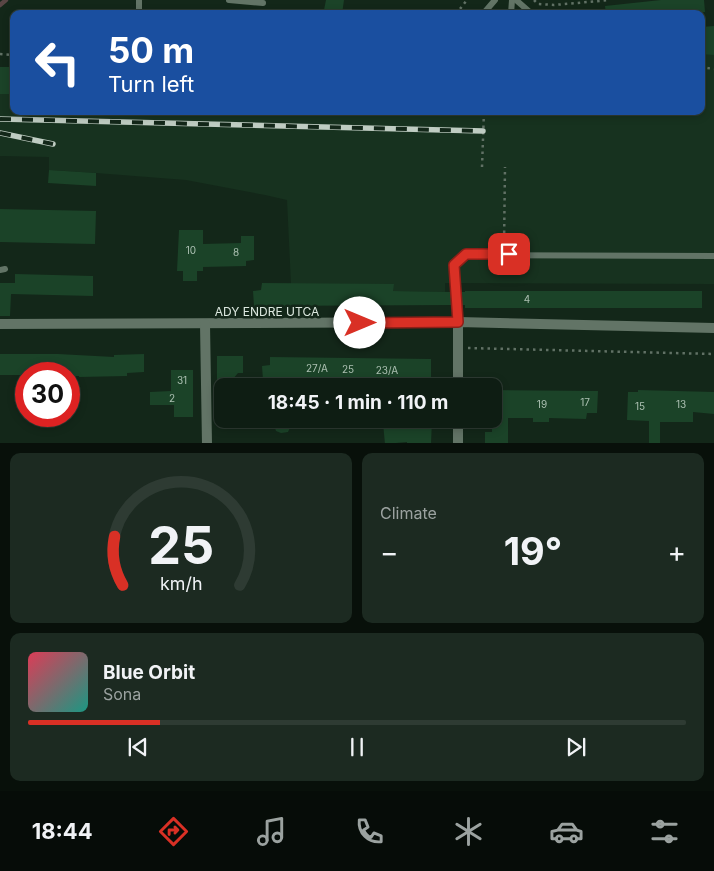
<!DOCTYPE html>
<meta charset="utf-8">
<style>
:root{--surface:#0e1d13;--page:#1c2a21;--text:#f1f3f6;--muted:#9ba2a0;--line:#2e3b33;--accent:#d93025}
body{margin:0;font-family:Inter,sans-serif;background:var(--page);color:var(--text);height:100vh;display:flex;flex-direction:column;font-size:19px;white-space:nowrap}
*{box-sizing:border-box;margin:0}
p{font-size:16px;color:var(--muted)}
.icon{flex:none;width:28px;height:28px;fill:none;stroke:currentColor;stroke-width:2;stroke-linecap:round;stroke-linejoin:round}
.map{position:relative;height:443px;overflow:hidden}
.details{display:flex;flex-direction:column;gap:10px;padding:10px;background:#08100a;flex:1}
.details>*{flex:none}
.hud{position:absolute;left:10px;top:10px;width:695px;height:105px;border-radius:10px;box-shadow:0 2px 8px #0003,0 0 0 1px var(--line);background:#1a4fa0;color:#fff;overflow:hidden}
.speed{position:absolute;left:15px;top:362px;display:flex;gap:10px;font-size:25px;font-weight:700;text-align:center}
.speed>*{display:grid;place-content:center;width:65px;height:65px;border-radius:50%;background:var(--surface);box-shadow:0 2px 8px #0003,0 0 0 1px var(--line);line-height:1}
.speed .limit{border:8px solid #d22;background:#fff;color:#111}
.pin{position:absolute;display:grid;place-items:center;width:42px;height:42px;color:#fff;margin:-21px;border-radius:10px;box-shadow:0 2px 8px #0006}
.me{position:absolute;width:55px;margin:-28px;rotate:90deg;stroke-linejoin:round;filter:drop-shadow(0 0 4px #0008)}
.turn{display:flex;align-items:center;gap:18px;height:105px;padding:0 15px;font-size:22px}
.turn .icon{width:65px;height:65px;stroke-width:2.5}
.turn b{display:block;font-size:35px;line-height:42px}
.big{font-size:38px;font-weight:700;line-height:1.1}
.details .tile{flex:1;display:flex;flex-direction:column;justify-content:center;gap:8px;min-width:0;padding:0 18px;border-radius:10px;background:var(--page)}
.details .dial{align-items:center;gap:0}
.dial svg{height:130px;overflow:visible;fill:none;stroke:var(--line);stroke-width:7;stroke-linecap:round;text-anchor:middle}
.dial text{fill:var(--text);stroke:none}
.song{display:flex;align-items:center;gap:15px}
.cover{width:60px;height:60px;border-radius:8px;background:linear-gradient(135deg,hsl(350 70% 55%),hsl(170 70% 35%))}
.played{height:5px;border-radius:2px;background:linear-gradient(90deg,var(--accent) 20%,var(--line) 20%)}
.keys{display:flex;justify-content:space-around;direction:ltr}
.heat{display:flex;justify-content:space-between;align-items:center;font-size:28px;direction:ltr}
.details .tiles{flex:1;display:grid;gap:10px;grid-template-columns:1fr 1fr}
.tile:last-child{grid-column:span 2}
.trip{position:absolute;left:214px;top:378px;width:288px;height:50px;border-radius:10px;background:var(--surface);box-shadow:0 2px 8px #0003,0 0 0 1px var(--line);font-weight:700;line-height:50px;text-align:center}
.tabs{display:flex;height:80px;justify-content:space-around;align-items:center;background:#060c08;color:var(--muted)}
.tabs .icon{width:35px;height:35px}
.tabs .selected{color:var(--accent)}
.tabs b{font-size:22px;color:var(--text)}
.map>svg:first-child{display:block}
.built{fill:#17321f}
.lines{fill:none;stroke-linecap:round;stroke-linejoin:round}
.stream{stroke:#594645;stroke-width:4.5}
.building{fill:#1b4328}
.path{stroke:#617165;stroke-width:2.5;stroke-dasharray:2.5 4;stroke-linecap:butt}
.lane{stroke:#627466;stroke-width:6}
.street{stroke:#627466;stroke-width:10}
.rail-casing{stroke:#bfccc2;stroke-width:5.5}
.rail{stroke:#132719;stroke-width:4;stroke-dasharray:11;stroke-linecap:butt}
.route-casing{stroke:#8d1f18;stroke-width:12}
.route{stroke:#d93025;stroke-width:9}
.labels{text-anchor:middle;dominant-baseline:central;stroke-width:5;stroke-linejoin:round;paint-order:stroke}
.number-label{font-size:10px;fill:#acc0b2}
.street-label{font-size:12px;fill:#dde9e0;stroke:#132719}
</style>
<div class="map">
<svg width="714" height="444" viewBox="0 0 714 444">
<rect width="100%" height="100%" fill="#132719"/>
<polygon class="built" points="714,43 714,284 445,283 445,292 393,291 393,284 291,284 287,200 265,195 186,180 96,173 49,170 49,157 0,156 0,67 14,67 14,111 701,111 701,45"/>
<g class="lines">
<polyline class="stream" points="0,5 6,0"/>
</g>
<g class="building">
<polygon points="326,0 344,0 342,14 327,14 327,11 324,10"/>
<polygon points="661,0 704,0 705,12 685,14 606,14 605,6"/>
<polygon points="714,26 714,55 701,54 701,27"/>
<rect x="0" y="67" width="14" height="27"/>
<polygon points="49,170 96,173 96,186 48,183"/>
<polygon points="0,209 96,211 95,244 0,242"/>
<polygon points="179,230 203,230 203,244 241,243 241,236 254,236 254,260 246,261 246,266 203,267 203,271 197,271 197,281 183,281 183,271 177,271"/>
<polygon points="15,274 93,276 93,296 11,294 10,316 0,316 0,283 15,283"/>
<polygon points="262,283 394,284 393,291 451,292 452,305 254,306 253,291 261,290"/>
<polygon points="465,291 702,291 702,308 465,308 465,305 462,305 461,292 465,292"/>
<polygon points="0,354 58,354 114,357 114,355 144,354 144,372 127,373 127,376 79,377 79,376 69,376 69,374 26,374 26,375 0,375"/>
<polygon points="217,356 243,356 243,373 238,373 227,386 217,386"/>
<polygon points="270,357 431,359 431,386 408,386 408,382 364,383 364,386 332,386 332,379 263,380 262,366 270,365"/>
<polygon points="171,370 193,370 193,417 174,417 174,405 150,405 150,392 171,391"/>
<polygon points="492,390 598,391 597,413 587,413 586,419 549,418 549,422 533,422 533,418 508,418 508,444 485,444 485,432 492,432"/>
<polygon points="638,390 714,392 714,414 693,412 693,422 660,422 660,444 649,444 649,421 627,420 628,392 638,392"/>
<polygon points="276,419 294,419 288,432 281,433 276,431 274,425"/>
<polygon points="409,419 432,419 431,444 407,444 407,442 385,444 383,423 409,421"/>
</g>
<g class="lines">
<g class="path">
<polyline points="534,0 538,4 554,5 610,0"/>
<polyline points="456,14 467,0"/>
<polyline points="0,54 14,55"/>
<polyline points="701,67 714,69"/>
<polyline points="482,167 484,111"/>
<polyline points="504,246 505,167"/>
<polyline points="468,348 714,354"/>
</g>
<g class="lane">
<polyline points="229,0 263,3"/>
<polyline points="516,0 532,14"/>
<polyline points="139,14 139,0"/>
<polyline points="483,14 495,0"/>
<polyline points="511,14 512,0"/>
<polyline points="0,270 5,269"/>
<polyline points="458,322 454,265 465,255 714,256"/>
</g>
<g class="street">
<polyline points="0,324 458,322 714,328"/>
<polyline points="205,324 207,444"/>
<polyline points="458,386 458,322"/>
<polyline points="458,419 458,444"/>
</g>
<defs>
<g id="rail">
<polyline points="0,119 483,131"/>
<polyline points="0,133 53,144"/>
</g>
</defs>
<use href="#rail" class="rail-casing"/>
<use href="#rail" class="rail"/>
</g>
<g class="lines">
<defs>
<polyline id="route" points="360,323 458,322 454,265 466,254 509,254"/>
</defs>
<use href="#route" class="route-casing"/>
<use href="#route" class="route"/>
</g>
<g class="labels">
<g class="number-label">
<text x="191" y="250">10</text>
<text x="236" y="252">8</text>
<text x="527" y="299">4</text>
<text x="317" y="368">27/A</text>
<text x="348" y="369">25</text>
<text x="387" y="370">23/A</text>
<text x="182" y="380">31</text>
<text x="172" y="398">2</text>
<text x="585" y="402">17</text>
<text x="542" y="404">19</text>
<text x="681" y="404">13</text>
<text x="640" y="406">15</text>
</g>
<g class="street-label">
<text x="267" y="311">ADY ENDRE UTCA</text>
</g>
</g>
</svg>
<div class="speed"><div class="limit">30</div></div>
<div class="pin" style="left:509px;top:254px;background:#d93025"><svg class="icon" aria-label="arrive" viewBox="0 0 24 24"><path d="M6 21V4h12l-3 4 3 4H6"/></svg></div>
<svg class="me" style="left:360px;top:323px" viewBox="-20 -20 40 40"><circle r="19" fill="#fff"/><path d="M0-13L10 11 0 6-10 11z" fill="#d93025"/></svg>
<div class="trip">18:45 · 1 min · 110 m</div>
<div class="hud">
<div class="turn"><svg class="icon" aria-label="left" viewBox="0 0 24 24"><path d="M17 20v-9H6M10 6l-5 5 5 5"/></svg><div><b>50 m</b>Turn left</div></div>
</div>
</div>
<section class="details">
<div class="tiles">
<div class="tile dial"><svg viewBox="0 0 100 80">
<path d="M14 69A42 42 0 1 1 86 69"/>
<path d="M14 69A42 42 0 0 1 9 39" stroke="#d93025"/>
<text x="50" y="56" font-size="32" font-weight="700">25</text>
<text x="50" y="72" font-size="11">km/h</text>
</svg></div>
<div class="tile"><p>Climate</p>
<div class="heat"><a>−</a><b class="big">19°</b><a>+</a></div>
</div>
<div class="tile">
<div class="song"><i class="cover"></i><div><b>Blue Orbit</b><p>Sona</p></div></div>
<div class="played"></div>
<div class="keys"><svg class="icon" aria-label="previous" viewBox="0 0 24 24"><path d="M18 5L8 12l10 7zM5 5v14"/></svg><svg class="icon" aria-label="pause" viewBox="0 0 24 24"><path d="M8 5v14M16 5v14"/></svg><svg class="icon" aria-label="next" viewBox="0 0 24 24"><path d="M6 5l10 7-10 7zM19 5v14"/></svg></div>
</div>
</div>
</section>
<nav class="tabs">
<b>18:44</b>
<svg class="icon selected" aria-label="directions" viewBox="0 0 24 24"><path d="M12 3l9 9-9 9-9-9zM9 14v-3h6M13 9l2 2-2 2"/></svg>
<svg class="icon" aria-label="music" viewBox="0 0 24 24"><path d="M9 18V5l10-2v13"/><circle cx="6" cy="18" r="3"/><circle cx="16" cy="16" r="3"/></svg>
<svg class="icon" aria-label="phone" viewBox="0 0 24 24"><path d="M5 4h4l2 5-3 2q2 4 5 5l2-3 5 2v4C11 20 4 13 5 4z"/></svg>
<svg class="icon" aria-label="climate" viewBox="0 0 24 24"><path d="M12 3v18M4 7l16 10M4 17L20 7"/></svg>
<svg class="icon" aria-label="car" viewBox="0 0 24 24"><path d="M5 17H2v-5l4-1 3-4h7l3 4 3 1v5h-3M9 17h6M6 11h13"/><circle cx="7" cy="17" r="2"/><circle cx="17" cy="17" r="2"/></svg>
<svg class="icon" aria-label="filters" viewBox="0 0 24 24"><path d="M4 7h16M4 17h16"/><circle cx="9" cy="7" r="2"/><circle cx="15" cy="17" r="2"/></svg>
</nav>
